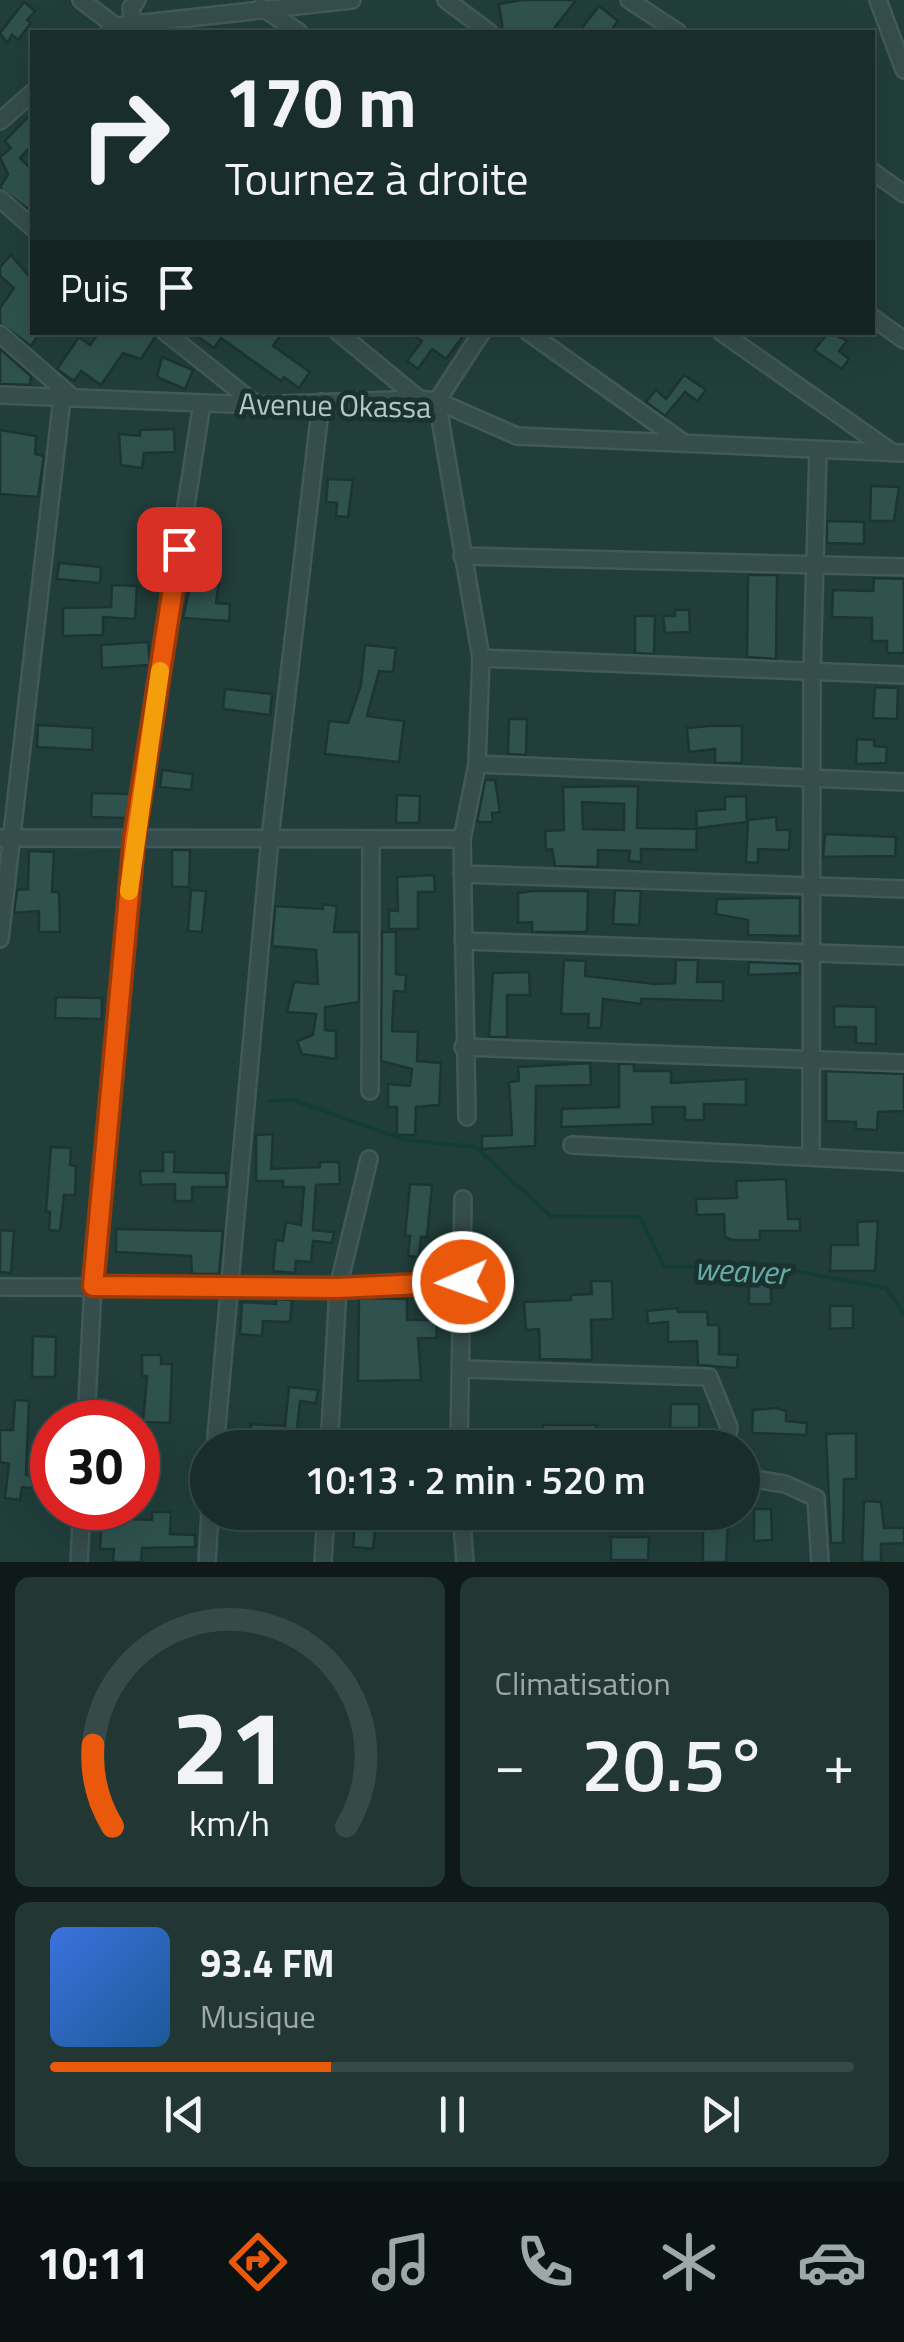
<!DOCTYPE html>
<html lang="fr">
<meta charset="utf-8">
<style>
:root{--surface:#192e2c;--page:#223634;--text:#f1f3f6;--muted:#9fa8a9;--line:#374a48;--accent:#ea580c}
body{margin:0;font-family:"Titillium Web",sans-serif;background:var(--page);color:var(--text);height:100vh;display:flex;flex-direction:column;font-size:38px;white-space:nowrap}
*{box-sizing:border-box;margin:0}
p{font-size:32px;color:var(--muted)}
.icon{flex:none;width:55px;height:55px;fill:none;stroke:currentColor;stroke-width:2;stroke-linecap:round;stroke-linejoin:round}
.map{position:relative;height:1562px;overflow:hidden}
.sheet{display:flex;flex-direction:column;gap:15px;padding:15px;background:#0e1918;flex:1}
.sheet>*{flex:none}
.guide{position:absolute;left:30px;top:30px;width:845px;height:305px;border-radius:0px;box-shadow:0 10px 40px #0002,0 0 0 2px var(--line);background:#192e2c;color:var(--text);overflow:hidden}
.speed{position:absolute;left:30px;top:1400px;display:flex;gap:20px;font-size:50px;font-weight:700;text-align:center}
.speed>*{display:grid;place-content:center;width:130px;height:130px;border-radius:50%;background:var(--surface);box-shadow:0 10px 40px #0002,0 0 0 2px var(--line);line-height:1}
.speed .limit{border:15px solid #d22;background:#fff;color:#111}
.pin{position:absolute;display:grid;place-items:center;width:85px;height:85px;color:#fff;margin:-42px;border-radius:20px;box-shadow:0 5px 15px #0006}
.me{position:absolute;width:110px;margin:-55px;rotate:268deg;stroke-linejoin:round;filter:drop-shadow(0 0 8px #0008)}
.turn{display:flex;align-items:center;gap:35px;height:210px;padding:0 30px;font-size:45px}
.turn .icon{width:130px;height:130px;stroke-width:2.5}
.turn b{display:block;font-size:70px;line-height:85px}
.then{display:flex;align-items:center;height:95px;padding:0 30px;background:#0003;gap:20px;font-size:38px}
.big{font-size:75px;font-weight:600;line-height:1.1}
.sheet .card{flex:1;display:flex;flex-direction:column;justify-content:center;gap:15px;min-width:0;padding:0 35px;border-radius:15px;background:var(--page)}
.sheet .dial{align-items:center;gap:0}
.dial svg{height:260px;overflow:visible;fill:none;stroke:var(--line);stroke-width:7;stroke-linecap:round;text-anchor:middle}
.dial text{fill:var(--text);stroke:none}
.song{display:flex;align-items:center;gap:30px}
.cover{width:120px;height:120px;border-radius:15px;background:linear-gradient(135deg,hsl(220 70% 55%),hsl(210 70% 35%))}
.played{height:10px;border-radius:5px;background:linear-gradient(90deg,var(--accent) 35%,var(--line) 35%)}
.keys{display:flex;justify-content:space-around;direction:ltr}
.heat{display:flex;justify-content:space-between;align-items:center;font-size:55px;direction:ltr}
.sheet .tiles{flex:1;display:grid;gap:15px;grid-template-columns:1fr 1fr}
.card:last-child{grid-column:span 2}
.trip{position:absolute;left:190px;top:1430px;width:570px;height:100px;border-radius:50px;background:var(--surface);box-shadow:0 10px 40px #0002,0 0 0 2px var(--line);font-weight:600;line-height:100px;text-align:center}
.dock{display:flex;height:160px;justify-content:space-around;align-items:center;background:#0a1212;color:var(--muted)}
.dock .icon{width:70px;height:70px}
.dock .current{color:var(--accent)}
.dock b{font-size:45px;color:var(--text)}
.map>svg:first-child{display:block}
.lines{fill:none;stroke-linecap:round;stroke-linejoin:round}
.stream{stroke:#133c39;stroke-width:4}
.building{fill:#2f524f;stroke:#1c3433;stroke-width:2.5;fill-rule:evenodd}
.minor-casing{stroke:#415958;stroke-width:20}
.minor{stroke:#354d4c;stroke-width:15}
.route-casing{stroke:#983908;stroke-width:25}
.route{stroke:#ea580c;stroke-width:18}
.slow{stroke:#f59e0b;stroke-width:18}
.labels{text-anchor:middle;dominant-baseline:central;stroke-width:10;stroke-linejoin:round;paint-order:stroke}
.street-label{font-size:30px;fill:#b0c9c8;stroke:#1a3230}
.water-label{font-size:32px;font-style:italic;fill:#66aba6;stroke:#1a3230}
</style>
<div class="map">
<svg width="904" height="1562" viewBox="0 0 904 1562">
<rect width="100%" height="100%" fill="#213e3b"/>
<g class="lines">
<polyline class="stream" points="269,1101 293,1100 405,1140 475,1147 551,1216 640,1217 664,1267 773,1267 886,1288 904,1313"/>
</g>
<g class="building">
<polygon points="522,0 576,0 551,32 503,32 499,4"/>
<polygon points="24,2 35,11 27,20 31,23 18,40 12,35 7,43 0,33"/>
<polygon points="599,6 618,21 610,32 579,32"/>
<polygon points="32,113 32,145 20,158 32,170 32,212 0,188 8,174 0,157 11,148 5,141"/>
<polygon points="11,255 32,280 32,332 40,332 31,346 0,323 0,308 14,288 0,276 0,267"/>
<polygon points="100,332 149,332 155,337 141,359 123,353 101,385 81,371 74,381 57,369 79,337 90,345"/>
<polygon points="191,332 283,332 273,346 310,372 299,388 284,377 281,381 221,338 214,348"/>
<polygon points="409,332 466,332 446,359 432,349 418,369 407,361 422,341"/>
<polygon points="829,332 847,341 839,351 849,359 842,369 814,350"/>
<polygon points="0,349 31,376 30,385 0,384"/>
<polygon points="162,357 193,370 185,389 157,377"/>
<polygon points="684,375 706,390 697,401 685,392 665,416 646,402 656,390 666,399"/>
<polygon points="174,429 175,452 144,453 142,468 121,465 119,434 140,436 140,430"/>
<polygon points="0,430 36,436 35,454 44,456 38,497 0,494"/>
<polygon points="328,479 353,480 348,517 336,516 337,503 326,502"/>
<polygon points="871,486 899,487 894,521 870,521"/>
<polygon points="827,521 864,522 864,544 827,543"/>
<polygon points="59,563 101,567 100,583 57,579"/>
<polygon points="194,569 220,573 216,603 230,604 229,621 183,618"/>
<polygon points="748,575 777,575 776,659 747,657"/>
<polygon points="874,578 904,579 904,653 887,653 887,641 872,641 872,618 832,617 833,590 873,591"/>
<polygon points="112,585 137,586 135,619 103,617 103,635 63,636 63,608 111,607"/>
<polygon points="675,610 689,610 690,632 665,633 663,616 675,616"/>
<polygon points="635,616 655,616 654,654 635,653"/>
<polygon points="148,642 150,665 102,668 101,645"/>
<polygon points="365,645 396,648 393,672 379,671 367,716 404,721 399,762 325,754 329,721 348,723 361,685"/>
<polygon points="875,687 898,688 897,719 873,718"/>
<polygon points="225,689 272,694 270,715 223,709"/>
<polygon points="509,719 527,719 526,755 508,754"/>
<polygon points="38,725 93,728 92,750 37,747"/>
<polygon points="709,726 742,726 742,763 715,763 715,749 689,752 687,728"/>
<polygon points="857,739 874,740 874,746 887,747 886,763 856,764"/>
<polygon points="162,770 193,774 191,790 160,787"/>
<polygon points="485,780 495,780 500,812 492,813 493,822 477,822"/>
<path d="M638,786l-1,42 60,1 -1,21 -55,-1v13l-12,-1 1,-10 -32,-1v17l-43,-1 -3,-17 -6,1 -1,-19 19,-1 -1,-43zM582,802l42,2v26l-41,-1z"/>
<polygon points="92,793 130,794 126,818 91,817"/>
<polygon points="397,795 420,796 419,823 396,823"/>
<polygon points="746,796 747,822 697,828 696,811 725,809 725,797"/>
<polygon points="776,817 777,830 790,830 789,850 758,849 758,863 746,862 748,820"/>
<polygon points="825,834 896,837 895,856 823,857"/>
<polygon points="172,850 190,850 189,887 172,887"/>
<polygon points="29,851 54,852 52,892 59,892 60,932 39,932 39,911 14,913 17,890 28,889"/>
<polygon points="434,875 435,892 418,892 418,929 389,929 389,910 398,911 397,877"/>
<polygon points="191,890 206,891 202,932 188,931"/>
<polygon points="615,890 641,891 639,925 613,924"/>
<polygon points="532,891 588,891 587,932 532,932 532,922 518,923 518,893"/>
<polygon points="783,898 800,898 800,936 748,935 748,920 716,914 717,899"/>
<polygon points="323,904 337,906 334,932 359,932 359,1002 325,1007 325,1030 336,1031 336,1059 302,1054 297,1041 313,1035 316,1014 287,1012 294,982 318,984 316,950 272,946 275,906 323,909"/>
<polygon points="382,932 396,932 396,974 406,975 405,992 394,991 392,1031 418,1032 417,1061 441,1063 439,1105 416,1107 415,1135 397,1135 397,1107 388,1107 388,1084 410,1086 412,1069 381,1061"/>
<polygon points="564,960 586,961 585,976 655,984 675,983 676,960 698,960 697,982 723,982 723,1001 654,999 641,999 641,1004 603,999 601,1028 588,1028 589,1014 561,1014"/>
<polygon points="749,962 800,964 800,973 748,975"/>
<polygon points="529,972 530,995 507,995 507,1037 489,1037 493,973"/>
<polygon points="56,997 102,998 102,1019 55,1018"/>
<polygon points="834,1006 876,1007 876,1044 856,1043 856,1027 834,1027"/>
<polygon points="590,1063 591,1085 536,1086 535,1146 482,1149 482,1136 512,1135 509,1082 519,1081 518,1067"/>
<polygon points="619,1064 634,1064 634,1071 671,1071 671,1083 746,1079 746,1105 704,1104 704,1120 685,1120 685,1107 652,1107 653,1124 561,1127 562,1109 619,1107"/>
<polygon points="826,1071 904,1074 904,1111 878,1112 877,1130 856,1129 856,1122 826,1121"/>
<polygon points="273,1134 271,1169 320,1167 320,1162 339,1162 340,1184 316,1185 313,1230 334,1232 332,1243 313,1241 311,1262 296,1261 295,1273 273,1271 276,1240 283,1241 286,1222 301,1225 304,1187 283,1187 283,1181 256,1181 256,1135"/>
<polygon points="51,1147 71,1148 70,1165 76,1166 75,1195 64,1195 60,1231 49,1230 50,1212 46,1211"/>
<polygon points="163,1152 175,1152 174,1172 226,1173 227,1187 192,1187 192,1201 175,1201 175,1184 141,1185 140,1171 163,1171"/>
<polygon points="786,1179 788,1219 800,1219 800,1231 760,1231 760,1240 732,1240 725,1237 724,1214 697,1215 696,1199 737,1198 736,1181"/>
<polygon points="410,1184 432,1185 427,1237 421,1237 419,1257 408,1256 410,1236 405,1236"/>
<polygon points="878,1221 875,1271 830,1271 831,1245 858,1245 857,1222"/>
<polygon points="116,1229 223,1231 219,1274 192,1274 191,1256 116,1252"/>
<polygon points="0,1230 14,1231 11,1273 0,1272"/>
<polygon points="591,1281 612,1281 613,1319 591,1320 592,1360 540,1359 539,1329 526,1330 524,1302 571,1300 571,1295 592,1294"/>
<rect x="749" y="1281" width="22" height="23"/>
<polygon points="359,1298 407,1299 407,1320 436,1320 437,1338 418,1338 421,1380 358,1381"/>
<polygon points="276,1299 292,1300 290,1322 263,1321 262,1336 240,1334 242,1302 276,1304"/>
<polygon points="830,1306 853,1306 853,1328 830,1329"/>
<polygon points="677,1308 678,1312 707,1312 708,1325 719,1325 719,1354 738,1355 737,1368 698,1365 697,1341 668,1342 668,1322 648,1324 647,1311"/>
<polygon points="33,1336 56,1337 55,1377 32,1377"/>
<polygon points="142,1355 161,1355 161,1364 172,1364 170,1423 143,1422 147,1376 142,1376"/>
<polygon points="289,1387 318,1390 316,1403 300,1401 297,1430 310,1431 309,1448 284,1448 285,1438 250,1436 251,1424 285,1426"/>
<polygon points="15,1400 29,1401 26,1475 42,1477 40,1489 22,1487 20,1500 5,1498 9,1464 0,1462 0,1430 13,1430"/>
<polygon points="671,1404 699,1404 699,1428 670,1428"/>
<polygon points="777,1408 786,1411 786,1421 807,1423 806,1435 752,1433 753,1410"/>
<polygon points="543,1425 596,1425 596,1448 543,1445"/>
<polygon points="856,1433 856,1479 844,1479 843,1543 831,1543 826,1434"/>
<polygon points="155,1441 152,1486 138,1486 138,1442"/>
<polygon points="864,1501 881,1502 884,1528 904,1528 904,1543 881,1544 881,1562 862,1562"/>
<polygon points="754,1509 771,1509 772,1540 754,1541"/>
<polygon points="152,1512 171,1512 170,1534 195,1535 195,1547 142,1548 141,1562 113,1562 114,1549 100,1549 102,1518 152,1520"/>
<polygon points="356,1512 377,1512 373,1549 353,1547"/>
<polygon points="703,1519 728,1520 726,1562 703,1562"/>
<polygon points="611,1537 649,1537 648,1560 611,1560"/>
</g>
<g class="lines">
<defs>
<g id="minor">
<polyline points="81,0 122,31"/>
<polyline points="446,0 489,32"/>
<polyline points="629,0 678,32"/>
<polyline points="878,0 904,70"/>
<polyline points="261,7 299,32"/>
<polyline points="133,24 131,8 137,0"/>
<polyline points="108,32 116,26 352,0"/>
<polyline points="0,121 32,93"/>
<polyline points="872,171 904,194"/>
<polyline points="0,199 32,227"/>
<polyline points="872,317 904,340"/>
<polyline points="165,332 257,405"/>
<polyline points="338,332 419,399"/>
<polyline points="528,332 684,443"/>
<polyline points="721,332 893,453"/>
<polyline points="0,334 73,398"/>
<polyline points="0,395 257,405 419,399 437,401 517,436 904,453"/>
<polyline points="437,401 481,658 477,764 462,839 467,1117"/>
<polyline points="437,401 482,332"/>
<polyline points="462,556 904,567"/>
<polyline points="481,658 904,675"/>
<polyline points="477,764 904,782"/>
<polyline points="0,838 462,839"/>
<polyline points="462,874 904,889"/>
<polyline points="0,939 62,398"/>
<polyline points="463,941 904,956"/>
<polyline points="463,1047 904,1063"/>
<polyline points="370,1091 371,841"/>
<polyline points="572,1145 904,1162"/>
<polyline points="811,1157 812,672 818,450"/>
<polyline points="0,1287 338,1288 463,1282"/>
<polyline points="463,1369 709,1377 729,1427 726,1448"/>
<polyline points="86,1422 93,1286 134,841 202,403"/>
<polyline points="215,1448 270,838 321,402"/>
<polyline points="329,1448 338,1288 369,1159"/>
<polyline points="459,1448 463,1199"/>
<polyline points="742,1477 785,1484 816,1498 820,1562"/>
<polyline points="461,1512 465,1562"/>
<polyline points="79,1562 82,1508"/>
<polyline points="207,1562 210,1512"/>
<polyline points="323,1562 326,1512"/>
</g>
</defs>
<use href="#minor" class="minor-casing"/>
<use href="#minor" class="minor"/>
</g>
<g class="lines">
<defs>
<polyline id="route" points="179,549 134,840 93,1286 338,1288 463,1282"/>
</defs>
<use href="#route" class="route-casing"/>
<use href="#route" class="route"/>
<polyline class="slow" points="129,891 160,671"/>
</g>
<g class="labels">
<g class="street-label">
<text transform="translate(335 405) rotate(1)">Avenue Okassa</text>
</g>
<g class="water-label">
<text transform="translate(741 1270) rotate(3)">weaver</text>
</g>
</g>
</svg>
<div class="speed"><div class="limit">30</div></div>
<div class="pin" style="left:179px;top:549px;background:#d93025"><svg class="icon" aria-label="arrive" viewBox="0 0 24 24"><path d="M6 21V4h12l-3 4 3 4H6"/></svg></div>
<svg class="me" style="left:463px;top:1282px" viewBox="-20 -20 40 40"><circle r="17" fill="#ea580c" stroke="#fff" stroke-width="3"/><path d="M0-11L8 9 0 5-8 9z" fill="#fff"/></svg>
<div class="trip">10:13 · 2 min · 520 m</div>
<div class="guide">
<div class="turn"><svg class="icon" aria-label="right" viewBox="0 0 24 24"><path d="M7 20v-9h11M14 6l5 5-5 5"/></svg><div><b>170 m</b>Tournez à droite</div></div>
<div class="then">Puis<svg class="icon" aria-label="arrive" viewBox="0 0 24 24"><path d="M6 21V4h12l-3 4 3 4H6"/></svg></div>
</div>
</div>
<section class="sheet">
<div class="tiles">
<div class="card dial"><svg viewBox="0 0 100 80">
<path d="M14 69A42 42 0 1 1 86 69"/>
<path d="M14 69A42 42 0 0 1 8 44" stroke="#ea580c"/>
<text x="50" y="56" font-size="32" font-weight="700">21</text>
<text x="50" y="72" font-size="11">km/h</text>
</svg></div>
<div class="card"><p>Climatisation</p>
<div class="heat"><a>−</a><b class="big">20.5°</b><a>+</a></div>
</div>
<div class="card">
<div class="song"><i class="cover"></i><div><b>93.4 FM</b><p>Musique</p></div></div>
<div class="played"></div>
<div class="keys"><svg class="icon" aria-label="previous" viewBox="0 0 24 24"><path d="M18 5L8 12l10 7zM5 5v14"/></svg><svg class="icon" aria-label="pause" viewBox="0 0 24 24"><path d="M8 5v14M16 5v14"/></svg><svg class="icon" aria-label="next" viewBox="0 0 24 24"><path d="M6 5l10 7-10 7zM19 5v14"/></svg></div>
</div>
</div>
</section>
<nav class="dock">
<b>10:11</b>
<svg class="icon current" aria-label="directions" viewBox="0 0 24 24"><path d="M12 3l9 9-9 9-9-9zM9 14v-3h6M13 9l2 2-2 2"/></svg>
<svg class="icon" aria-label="music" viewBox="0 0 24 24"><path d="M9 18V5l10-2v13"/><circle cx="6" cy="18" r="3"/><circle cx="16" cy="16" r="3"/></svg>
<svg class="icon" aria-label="phone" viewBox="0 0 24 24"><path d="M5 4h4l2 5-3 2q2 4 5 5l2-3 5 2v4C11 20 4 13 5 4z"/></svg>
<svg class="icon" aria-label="climate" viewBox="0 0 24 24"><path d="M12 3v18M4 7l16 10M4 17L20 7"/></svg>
<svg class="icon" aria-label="car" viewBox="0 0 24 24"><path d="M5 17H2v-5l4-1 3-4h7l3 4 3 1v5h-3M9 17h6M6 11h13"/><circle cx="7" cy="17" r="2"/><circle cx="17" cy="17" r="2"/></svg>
</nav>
